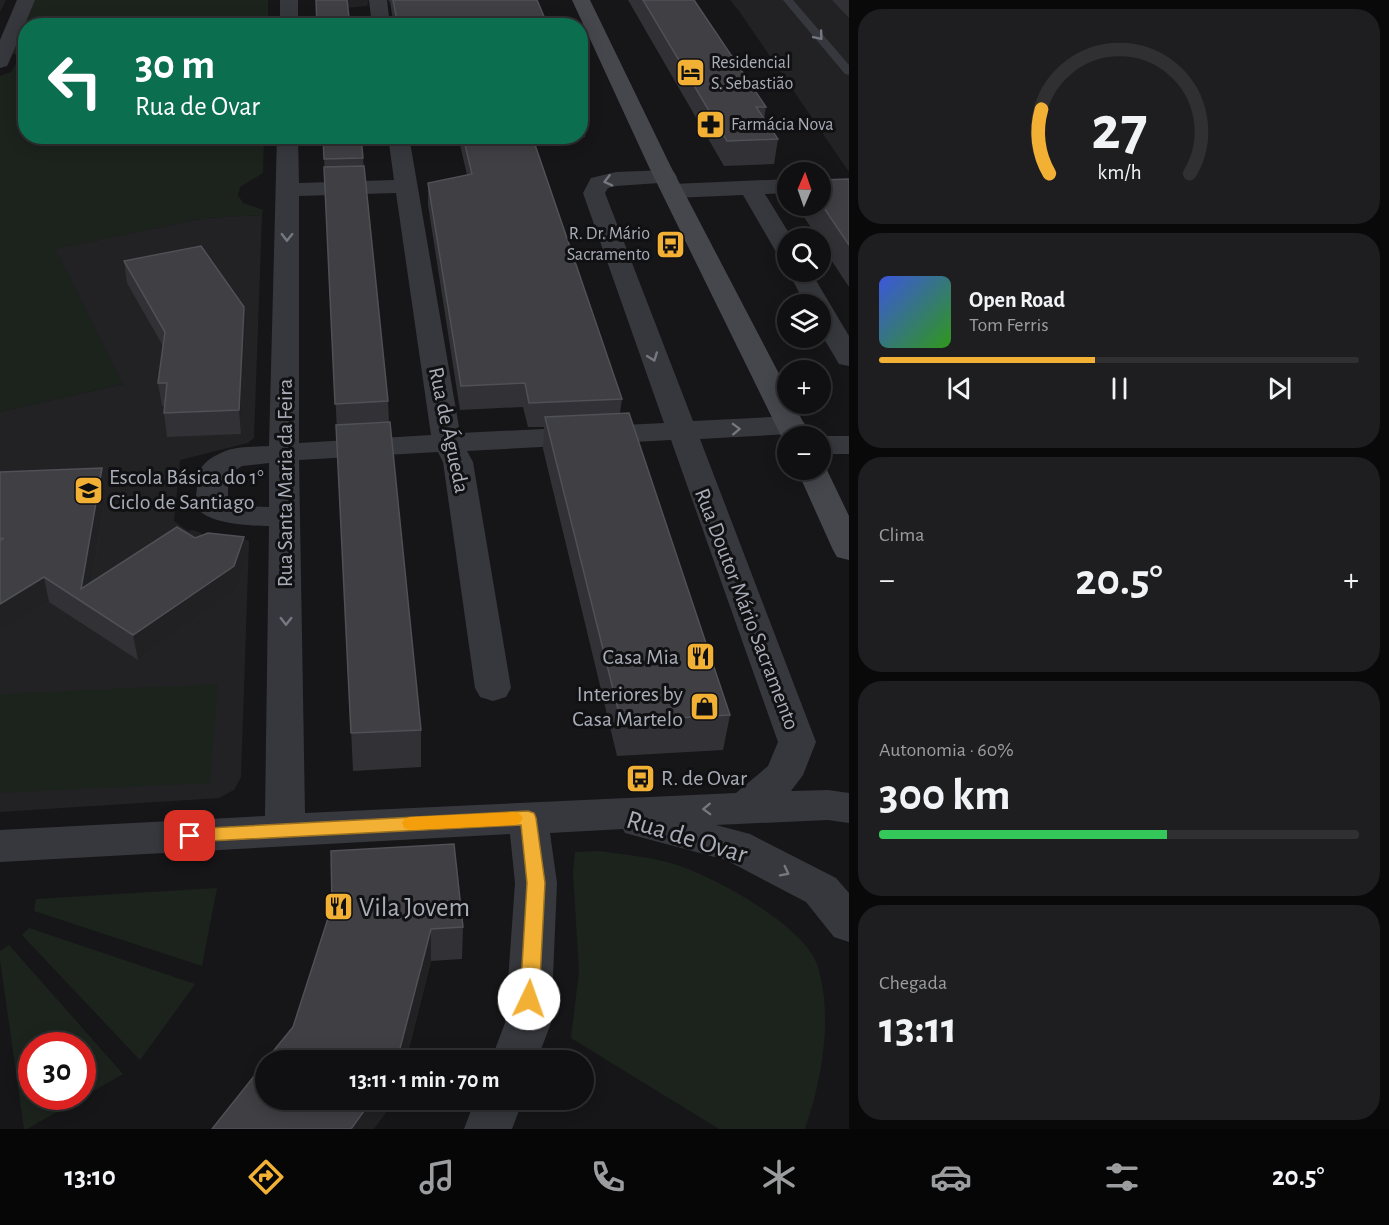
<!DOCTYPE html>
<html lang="pt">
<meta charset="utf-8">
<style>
:root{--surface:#101012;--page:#1e1e20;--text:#f1f3f6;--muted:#9c9d9f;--line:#303032;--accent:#f2b134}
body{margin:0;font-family:"Alegreya Sans",sans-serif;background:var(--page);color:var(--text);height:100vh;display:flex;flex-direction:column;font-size:22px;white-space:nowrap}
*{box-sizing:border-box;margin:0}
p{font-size:20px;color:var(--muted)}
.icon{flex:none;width:33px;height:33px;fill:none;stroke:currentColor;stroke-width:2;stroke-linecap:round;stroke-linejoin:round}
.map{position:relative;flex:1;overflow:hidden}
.side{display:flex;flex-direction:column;gap:9px;padding:9px;background:#09090a;width:540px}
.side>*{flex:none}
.guide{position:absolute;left:18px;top:18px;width:570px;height:126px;border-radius:24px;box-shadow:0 3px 15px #0003,0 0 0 2px var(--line);background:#0b6e4f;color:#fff;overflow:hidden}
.needle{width:39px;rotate:2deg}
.buttons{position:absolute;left:777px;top:162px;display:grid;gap:12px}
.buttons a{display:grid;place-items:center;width:54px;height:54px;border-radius:50%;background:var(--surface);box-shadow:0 3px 15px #0003,0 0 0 2px var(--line);font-size:30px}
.speed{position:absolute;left:18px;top:1032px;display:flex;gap:12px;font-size:30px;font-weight:700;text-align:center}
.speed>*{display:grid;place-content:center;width:78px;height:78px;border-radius:50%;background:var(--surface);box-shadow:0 3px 15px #0003,0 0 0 2px var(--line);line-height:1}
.speed .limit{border:9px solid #d22;background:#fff;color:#111}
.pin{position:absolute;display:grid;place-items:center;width:51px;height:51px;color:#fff;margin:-26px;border-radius:12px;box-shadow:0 3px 9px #0006}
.me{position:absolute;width:66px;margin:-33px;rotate:3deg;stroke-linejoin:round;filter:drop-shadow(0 0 4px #0008)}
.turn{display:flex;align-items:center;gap:21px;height:126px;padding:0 18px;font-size:27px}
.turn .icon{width:78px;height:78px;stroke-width:2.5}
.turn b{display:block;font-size:42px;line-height:51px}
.big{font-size:45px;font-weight:700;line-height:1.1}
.side .tile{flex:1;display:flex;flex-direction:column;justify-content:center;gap:9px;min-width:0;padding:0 21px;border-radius:24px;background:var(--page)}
.side .dial{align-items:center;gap:0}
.dial svg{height:156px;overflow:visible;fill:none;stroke:var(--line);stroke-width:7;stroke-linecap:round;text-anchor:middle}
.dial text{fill:var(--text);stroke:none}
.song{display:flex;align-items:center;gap:18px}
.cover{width:72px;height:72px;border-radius:9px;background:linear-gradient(135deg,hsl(230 70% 55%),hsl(110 70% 35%))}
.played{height:6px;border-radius:3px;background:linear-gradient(90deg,var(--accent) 45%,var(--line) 45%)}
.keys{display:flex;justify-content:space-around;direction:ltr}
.heat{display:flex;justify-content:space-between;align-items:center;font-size:33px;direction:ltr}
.charge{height:9px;border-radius:4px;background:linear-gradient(90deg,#34c759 60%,var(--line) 0)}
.trip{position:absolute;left:255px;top:1050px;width:339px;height:60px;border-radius:30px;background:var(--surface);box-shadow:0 3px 15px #0003,0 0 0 2px var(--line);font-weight:700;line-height:60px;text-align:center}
.tabs{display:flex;height:96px;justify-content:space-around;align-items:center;background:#060607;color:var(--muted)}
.tabs .icon{width:42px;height:42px}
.tabs .selected{color:var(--accent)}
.tabs b{font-size:27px;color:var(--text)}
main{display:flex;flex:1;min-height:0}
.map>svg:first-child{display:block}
.built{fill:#222225}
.green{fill:#1c231d;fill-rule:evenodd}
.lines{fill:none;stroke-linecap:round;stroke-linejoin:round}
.lane{fill:#37383d;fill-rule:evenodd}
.street{fill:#37383d;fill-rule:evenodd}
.secondary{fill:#45474d;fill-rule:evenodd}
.wall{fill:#323236}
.shaded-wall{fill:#212124}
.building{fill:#3f3f44;stroke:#4f5156;stroke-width:1.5}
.oneway{stroke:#757881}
.route{fill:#f2b134;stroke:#9d7322;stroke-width:1.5}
.slow{fill:#f59e0b}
.labels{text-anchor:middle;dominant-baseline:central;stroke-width:6;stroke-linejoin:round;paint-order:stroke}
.far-poi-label{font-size:18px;fill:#a8adb8;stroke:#111113;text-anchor:start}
.street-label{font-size:22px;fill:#a8adb8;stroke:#111113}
.poi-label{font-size:22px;fill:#a8adb8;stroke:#111113;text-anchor:start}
.near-street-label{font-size:27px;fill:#a8adb8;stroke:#111113}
.near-poi-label{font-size:27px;fill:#a8adb8;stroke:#111113;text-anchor:start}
</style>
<main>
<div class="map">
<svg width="849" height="1129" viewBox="0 0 849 1129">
<rect width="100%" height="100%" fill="#161618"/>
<g class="built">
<polygon points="730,0 849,0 849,172 739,11"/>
<polygon points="262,215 254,438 248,443 180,460 174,521 188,531 192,530 201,533 201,537 237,536 249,541 241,777 234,790 219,798 0,812 0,412 123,384 55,249 205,218"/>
</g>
<g class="green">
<polygon points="31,0 268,0 268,25 26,26 26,136 264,137 263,173 240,187 238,195 243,203 263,210 262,215 205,218 56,249 123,384 0,412 0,76 11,72 20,57 10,52"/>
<polygon points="218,684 210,783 0,793 0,694"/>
<path d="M600,851c25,4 53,6 77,14 39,13 129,61 141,102 15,52 4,112 -13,162h-86l-148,-91 8,-66 -6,-100 2,-20z"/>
<polygon points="217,888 202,966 34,911 36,899"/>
<polygon points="29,928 195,984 140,1060 22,935"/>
<path d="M9,945l114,129 -96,55h-3l-24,-169v-9zM32,1046h50v50h-50z"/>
</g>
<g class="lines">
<polygon class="lane" points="783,0 793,0 849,65 849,75 845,74"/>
<g class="street">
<polygon points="17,0 35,0 9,62 7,66 0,68 0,40"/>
<rect x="280" y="0" width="18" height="26"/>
<polygon points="369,0 387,0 390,26 372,26"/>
<path d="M277,136h21l1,47 95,-3 -6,-44h21l51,297 204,-10 -81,-230 8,-15 25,-6 50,-2 8,2 3,5 -3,5 -58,4 -8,2 -3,5 88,228 98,-5 10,3 5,6 -5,6 -10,3 -91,5 116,303 -13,33 -12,16 37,-1 21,3v30l-21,-3 -112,5 34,9 86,44 13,15v49l-15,-5 -28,-35 -80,-42 -101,-27 -2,-4 -73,4 7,50 -6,140 -14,37h-46l14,-37 10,-140 -5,-49 -510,28v-32l265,-14 4,-290c-16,0 -67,-2 -73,-21 -1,-5 1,-14 1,-19 1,-19 8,-26 26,-34 13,-6 32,-5 46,-6zM396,193l35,242 -132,8v-247zM671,440l107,302 -10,24 -32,27 -431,20 -6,-353 139,-8 5,10 32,226 5,9 13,4 13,-4 5,-9 -38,-226 -6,-11zM269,463v44l-27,-1 -14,-6v-25l14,-9z"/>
<polygon points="788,179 788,193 765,194 792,238 788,238 788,259 779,257 743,195 673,198 665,196 662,191 665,186 673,184"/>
<polygon points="788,271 811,272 849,336 849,366 839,364 820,332 820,304 805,304"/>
<polygon points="818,436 849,436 849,454 820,454 820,436"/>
<polygon points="475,1100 523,1100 512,1129 464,1129"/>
</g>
<g class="secondary">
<polygon points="572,0 590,0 670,165 788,391 788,404 794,404 810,436 788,436 788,443 781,436 648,165"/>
<polygon points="820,463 827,470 849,516 849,560 837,557 833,550 797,470 820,470"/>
</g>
</g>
<g class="wall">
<polygon points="388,0 537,0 548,26 394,26 390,2"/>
<polygon points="628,0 694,0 766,107 764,120 778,139 774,164 724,166"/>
<polygon points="832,0 849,0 849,18"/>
<polygon points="580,102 587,117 585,137 534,140 622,399 620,413 730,715 723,750 617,756 543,449 544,427 528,427 523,407 460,410 428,205 428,183 467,175 458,136 580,136"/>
<polygon points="323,136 363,158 388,401 389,422 421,730 421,767 353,771"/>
<polygon points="415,136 456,136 416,140"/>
<polygon points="849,179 849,287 820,243 820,238 818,238 800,211 801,206 820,206 820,180"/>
<polygon points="124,261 246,330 241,434 167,437 164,413 165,406 162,406 158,383 163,346 127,283"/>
<polygon points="102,468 106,492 92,582 195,538 247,562 236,591 138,660 49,602 0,633 0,472"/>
<polygon points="332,906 463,927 462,959 431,961 406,1060 266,1060 293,1027"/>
</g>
<g class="shaded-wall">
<polygon points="0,0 6,0 0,12"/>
<polygon points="347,0 369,0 367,6 347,8"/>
<polygon points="244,307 246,330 241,434 239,410"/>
<polygon points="102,468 106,492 88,606 81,589"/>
<polygon points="244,537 247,562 236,591 138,660 133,635"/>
<polygon points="44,577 49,602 0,633 0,604"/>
<polygon points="431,929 431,961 406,1060 397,1060"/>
<polygon points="372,1100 395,1100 374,1129 351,1129"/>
</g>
<g class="building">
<polygon points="316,0 347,0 350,26 317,26"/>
<polygon points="393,0 537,0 548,26 398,26"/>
<polygon points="643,0 694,0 766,107 756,107 778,139 727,141"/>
<polygon points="580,102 587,117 580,117"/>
<polygon points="323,136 361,136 363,158 324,159"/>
<polygon points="463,136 532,136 622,399 529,403 525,383 461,386 428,183 472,174"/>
<polygon points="364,166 388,401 335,404 324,167"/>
<polygon points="849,179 849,245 820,202 820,180"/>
<polygon points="201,246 244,307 239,410 164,413 167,383 158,383 165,332 124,261"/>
<polygon points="629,413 730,715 621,721 545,417"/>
<polygon points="390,422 421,730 351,733 336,425"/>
<polygon points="102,468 81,589 177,527 195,538 208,533 244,537 234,566 133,635 44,577 0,604 0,541 4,538 0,539 0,472"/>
<polygon points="454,844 463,927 431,929 397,1060 266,1060 293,1027 332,906 331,851"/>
<polygon points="266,1061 266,1100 372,1100 351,1129 212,1129"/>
</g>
<defs><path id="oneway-chevron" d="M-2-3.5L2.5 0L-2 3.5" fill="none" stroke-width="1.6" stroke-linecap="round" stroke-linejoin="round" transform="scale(1.5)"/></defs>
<g class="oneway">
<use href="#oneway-chevron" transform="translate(819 36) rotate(50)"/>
<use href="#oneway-chevron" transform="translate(608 181) rotate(166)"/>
<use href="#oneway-chevron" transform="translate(287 237) rotate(91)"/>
<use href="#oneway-chevron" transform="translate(653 357) rotate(70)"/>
<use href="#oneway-chevron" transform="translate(736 429) rotate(-2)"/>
<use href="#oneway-chevron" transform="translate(286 621) rotate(90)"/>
<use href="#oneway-chevron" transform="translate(707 809) rotate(178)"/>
<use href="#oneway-chevron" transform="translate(785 872) rotate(27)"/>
</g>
<polygon class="route" points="528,811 534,813 536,818 545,883 539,999 536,1005 529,1008 523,1005 520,999 527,883 521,825 190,842 184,840 181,836 184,831 190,829"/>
<polygon class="slow" points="514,812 520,814 523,818 520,823 514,825 410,830 404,828 402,823 404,819 410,817"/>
<defs>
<symbol id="hotel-square" viewBox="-11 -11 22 22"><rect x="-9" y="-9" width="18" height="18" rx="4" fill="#f2b134" stroke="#111113"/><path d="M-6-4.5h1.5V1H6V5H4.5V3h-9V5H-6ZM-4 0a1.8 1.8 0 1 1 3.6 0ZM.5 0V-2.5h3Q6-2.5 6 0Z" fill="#111"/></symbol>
<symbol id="pharmacy-square" viewBox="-11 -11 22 22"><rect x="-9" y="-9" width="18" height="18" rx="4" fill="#f2b134" stroke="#111113"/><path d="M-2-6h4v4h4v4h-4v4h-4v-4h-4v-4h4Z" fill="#111"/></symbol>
<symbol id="bus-square" viewBox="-11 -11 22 22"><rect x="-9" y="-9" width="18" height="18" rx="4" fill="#f2b134" stroke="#111113"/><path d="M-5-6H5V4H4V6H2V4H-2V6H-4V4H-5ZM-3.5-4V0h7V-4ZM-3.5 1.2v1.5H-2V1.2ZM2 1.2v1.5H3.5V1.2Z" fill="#111"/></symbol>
<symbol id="school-square" viewBox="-11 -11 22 22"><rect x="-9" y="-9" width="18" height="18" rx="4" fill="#f2b134" stroke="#111113"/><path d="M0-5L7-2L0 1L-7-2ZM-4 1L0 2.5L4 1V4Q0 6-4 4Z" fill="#111"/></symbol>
<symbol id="restaurant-square" viewBox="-11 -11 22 22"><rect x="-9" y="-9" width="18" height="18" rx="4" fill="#f2b134" stroke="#111113"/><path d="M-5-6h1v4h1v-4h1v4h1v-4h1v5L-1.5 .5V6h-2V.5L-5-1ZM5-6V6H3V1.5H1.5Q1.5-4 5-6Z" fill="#111"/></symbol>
<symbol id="shop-square" viewBox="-11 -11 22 22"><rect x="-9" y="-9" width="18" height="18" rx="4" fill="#f2b134" stroke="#111113"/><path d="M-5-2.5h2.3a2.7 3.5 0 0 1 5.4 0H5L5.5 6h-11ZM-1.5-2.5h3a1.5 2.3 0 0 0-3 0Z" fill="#111"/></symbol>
</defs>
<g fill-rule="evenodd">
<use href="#hotel-square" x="674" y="56" width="33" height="33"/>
<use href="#pharmacy-square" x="694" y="108" width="33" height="33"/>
<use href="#bus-square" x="654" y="228" width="33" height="33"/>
<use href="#school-square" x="72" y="474" width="33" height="33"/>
<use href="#restaurant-square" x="684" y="640" width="33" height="33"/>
<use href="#shop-square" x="688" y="690" width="33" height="33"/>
<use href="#bus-square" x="624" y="762" width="33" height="33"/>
<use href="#restaurant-square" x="322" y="890" width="33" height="33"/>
</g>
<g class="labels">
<g class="far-poi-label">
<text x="711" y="63">Residencial<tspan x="711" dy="21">S. Sebastião</tspan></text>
<text x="731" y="125">Farmácia Nova</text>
<text x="650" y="234" text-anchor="end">R. Dr. Mário<tspan x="650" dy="21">Sacramento</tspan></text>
</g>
<g class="street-label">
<text transform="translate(449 430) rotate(78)">Rua de Águeda</text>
<text transform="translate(285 483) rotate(-90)">Rua Santa Maria da Feira</text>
<text transform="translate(747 609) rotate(69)">Rua Doutor Mário Sacramento</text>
</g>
<g class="poi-label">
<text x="109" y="477">Escola Básica do 1°<tspan x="109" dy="25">Ciclo de Santiago</tspan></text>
<text x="679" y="657" text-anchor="end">Casa Mia</text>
<text x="683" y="694" text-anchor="end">Interiores by<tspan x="683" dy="25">Casa Martelo</tspan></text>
<text x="661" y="778">R. de Ovar</text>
</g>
<g class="near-street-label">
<text transform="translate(687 837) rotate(17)">Rua de Ovar</text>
</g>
<g class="near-poi-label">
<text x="359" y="907">Vila Jovem</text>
</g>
</g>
</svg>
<div class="buttons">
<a><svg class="needle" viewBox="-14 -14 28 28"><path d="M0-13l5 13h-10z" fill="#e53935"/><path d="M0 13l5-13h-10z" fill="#9c9d9f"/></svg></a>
<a><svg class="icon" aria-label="search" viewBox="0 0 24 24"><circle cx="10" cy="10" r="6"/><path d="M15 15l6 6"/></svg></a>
<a><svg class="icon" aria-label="layers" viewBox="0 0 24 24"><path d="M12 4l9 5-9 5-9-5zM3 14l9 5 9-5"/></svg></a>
<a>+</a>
<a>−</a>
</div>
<div class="speed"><div class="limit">30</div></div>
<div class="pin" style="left:190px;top:836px;background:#d93025"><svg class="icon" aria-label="arrive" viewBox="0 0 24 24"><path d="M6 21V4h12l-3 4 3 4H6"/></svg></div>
<svg class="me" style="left:529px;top:999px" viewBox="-20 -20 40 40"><circle r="19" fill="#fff"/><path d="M0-13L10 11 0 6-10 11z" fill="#f2b134"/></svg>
<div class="trip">13:11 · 1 min · 70 m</div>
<div class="guide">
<div class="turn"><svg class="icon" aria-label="left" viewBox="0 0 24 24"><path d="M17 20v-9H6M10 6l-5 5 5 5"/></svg><div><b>30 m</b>Rua de Ovar</div></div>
</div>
</div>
<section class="side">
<div class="tile dial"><svg viewBox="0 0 100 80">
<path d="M14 69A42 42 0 1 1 86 69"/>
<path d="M14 69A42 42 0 0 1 10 36" stroke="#f2b134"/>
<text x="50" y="56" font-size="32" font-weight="700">27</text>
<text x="50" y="72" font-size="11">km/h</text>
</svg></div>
<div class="tile">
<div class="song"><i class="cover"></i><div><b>Open Road</b><p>Tom Ferris</p></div></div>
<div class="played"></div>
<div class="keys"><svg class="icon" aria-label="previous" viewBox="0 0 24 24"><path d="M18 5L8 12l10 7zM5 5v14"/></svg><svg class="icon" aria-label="pause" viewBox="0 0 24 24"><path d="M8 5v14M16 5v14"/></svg><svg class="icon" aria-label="next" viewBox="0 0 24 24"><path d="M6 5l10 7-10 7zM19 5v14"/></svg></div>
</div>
<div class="tile"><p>Clima</p>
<div class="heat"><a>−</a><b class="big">20.5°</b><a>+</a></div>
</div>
<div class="tile"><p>Autonomia · 60%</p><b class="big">300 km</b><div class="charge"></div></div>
<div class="tile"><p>Chegada</p><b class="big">13:11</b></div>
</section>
</main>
<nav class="tabs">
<b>13:10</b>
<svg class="icon selected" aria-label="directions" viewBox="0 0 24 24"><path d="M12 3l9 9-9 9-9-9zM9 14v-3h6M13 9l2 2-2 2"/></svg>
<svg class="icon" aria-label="music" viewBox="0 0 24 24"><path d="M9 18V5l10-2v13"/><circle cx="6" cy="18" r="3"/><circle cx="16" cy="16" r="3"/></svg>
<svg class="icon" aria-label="phone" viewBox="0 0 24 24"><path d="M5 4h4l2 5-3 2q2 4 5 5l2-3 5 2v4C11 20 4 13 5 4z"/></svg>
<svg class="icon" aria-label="climate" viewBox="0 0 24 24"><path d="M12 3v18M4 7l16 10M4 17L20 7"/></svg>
<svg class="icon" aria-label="car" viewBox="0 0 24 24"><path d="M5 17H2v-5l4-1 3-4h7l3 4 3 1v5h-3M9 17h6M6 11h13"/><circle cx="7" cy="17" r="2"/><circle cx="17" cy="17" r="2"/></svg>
<svg class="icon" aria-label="filters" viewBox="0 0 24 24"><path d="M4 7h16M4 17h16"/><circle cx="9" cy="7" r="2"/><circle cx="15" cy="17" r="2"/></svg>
<b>20.5°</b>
</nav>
